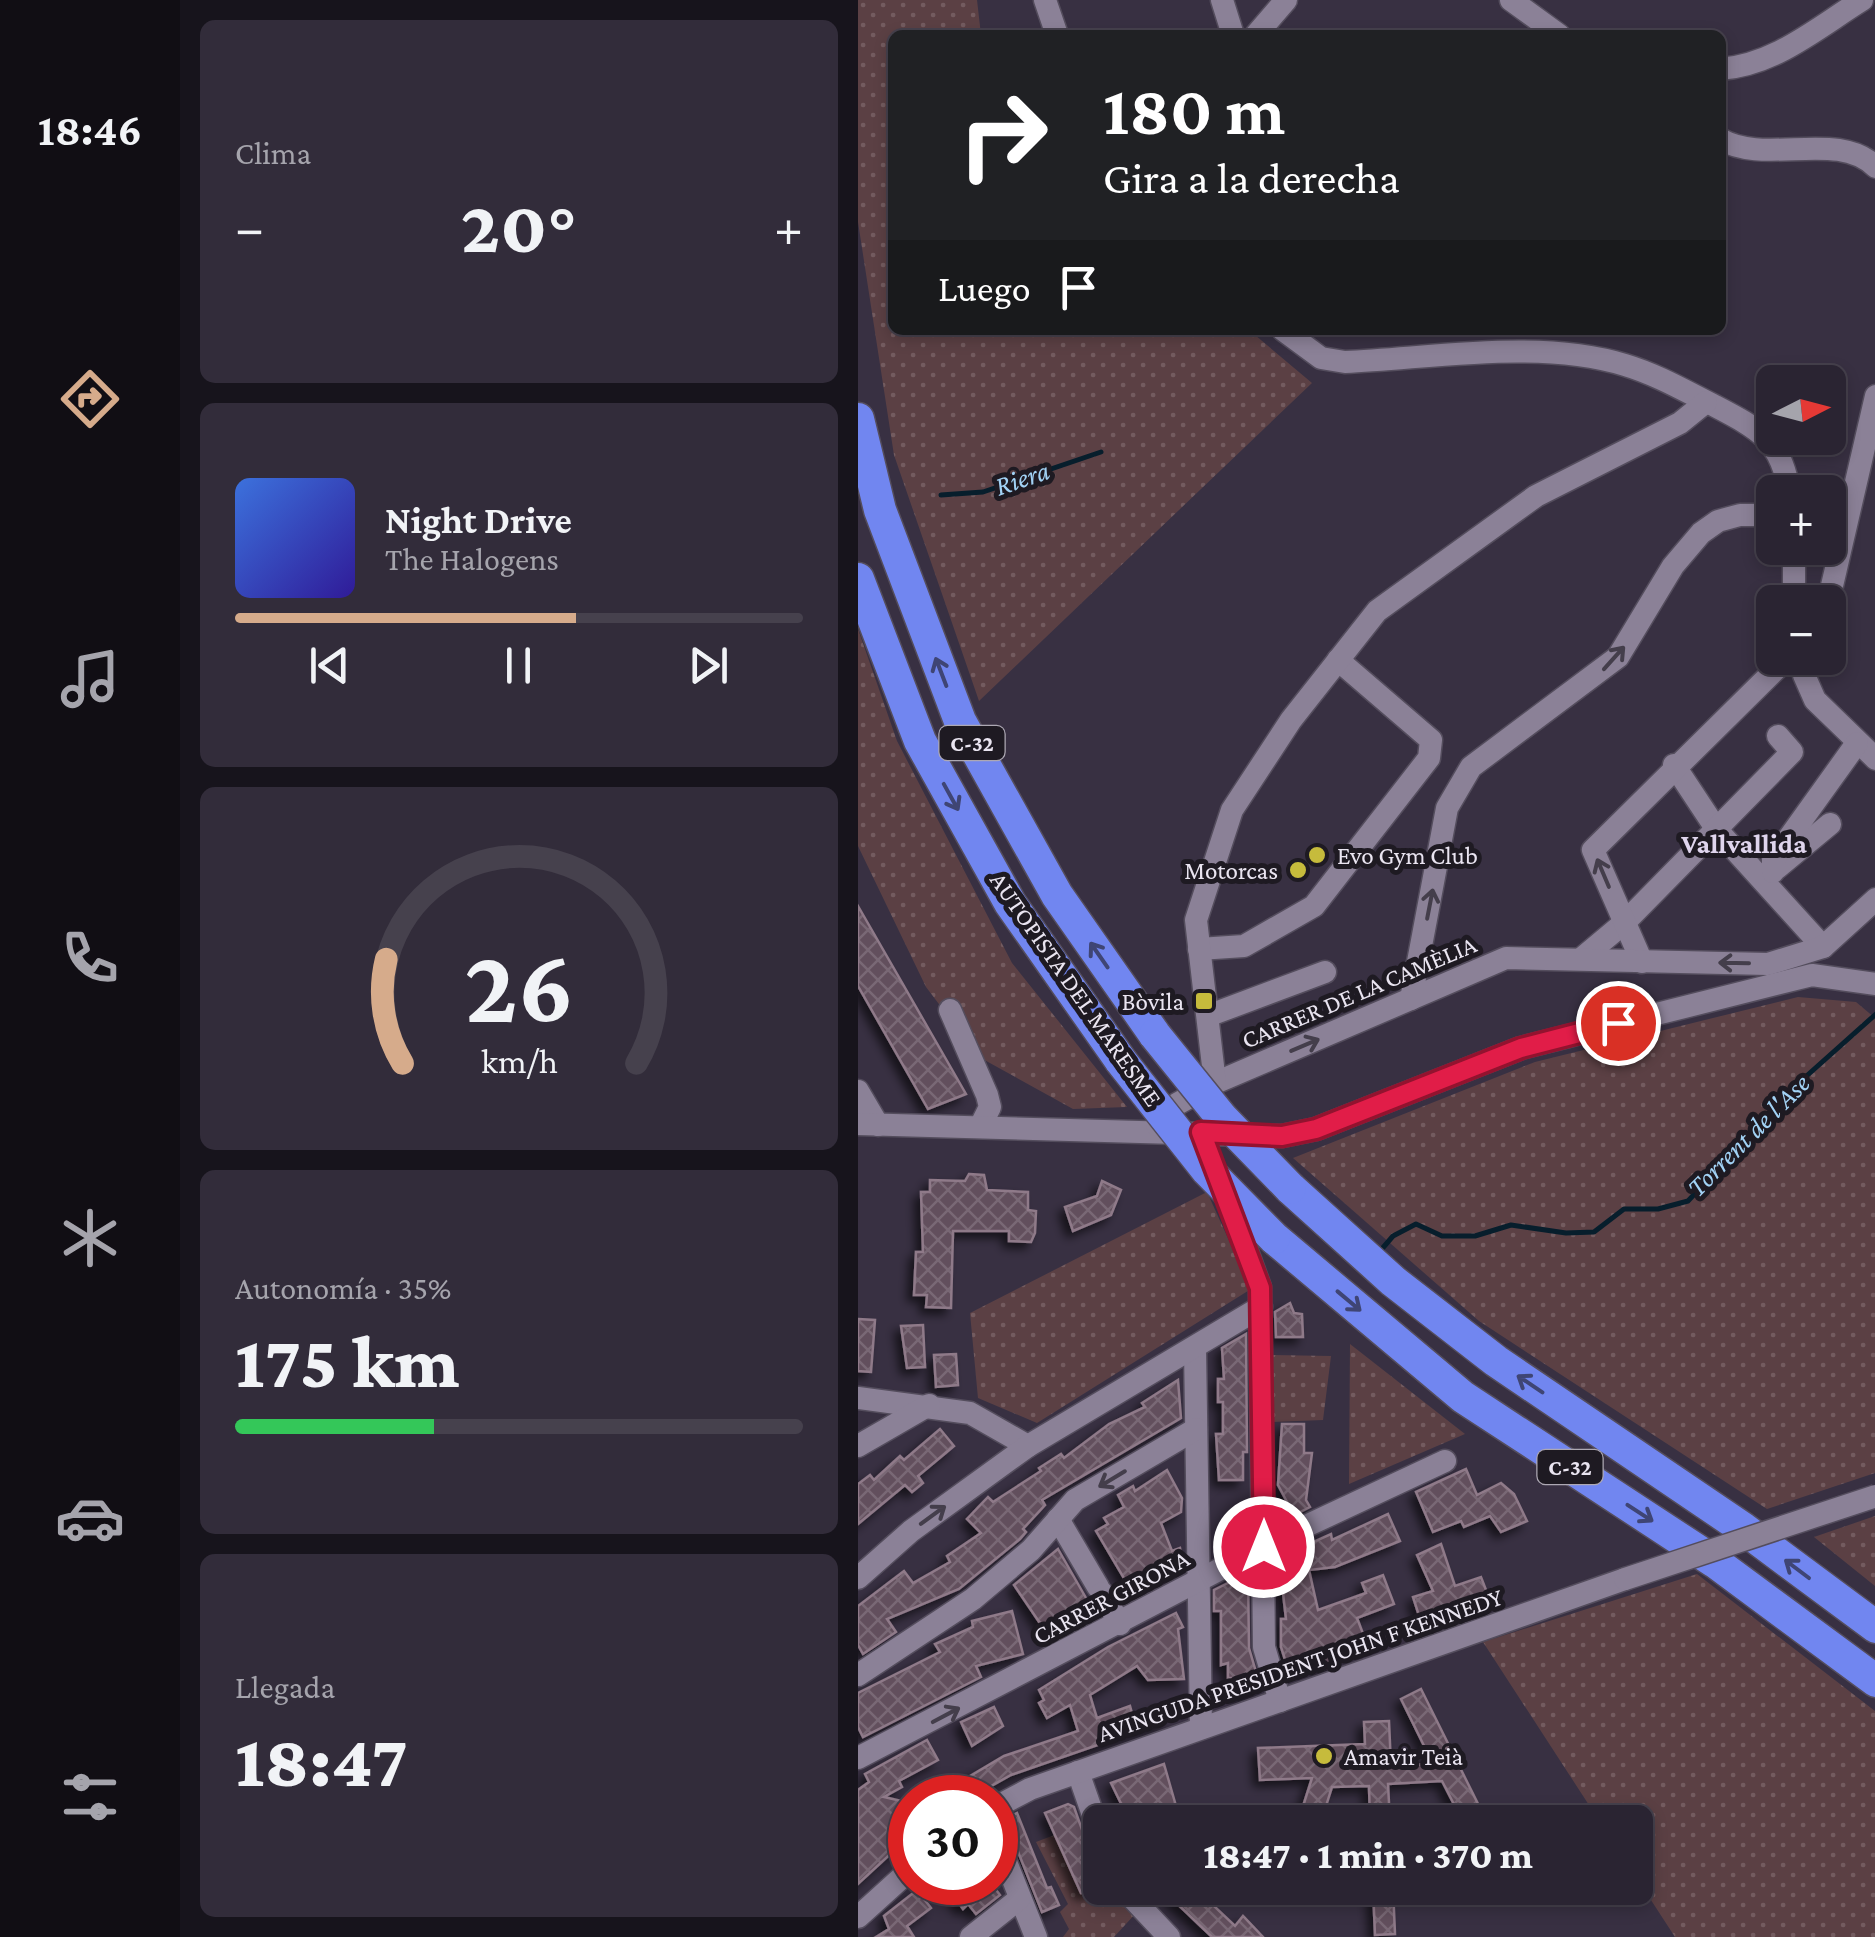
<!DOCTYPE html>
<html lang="es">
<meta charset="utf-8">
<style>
:root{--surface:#2a2432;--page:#322c3a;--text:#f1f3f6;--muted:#a5a4ac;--line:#46414d;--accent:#d6ab8b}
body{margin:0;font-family:"Crimson Pro",serif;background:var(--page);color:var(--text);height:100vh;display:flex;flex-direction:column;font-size:38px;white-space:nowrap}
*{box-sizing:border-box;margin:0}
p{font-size:32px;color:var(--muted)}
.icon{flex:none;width:55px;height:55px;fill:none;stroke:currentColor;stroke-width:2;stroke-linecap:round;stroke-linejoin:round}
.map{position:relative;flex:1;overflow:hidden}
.sheet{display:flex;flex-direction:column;gap:20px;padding:20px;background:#17141c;width:678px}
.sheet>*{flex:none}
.top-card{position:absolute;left:30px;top:30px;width:838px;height:305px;border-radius:15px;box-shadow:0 5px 15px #0003,0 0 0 2px var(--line);background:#202124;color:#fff;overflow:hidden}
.needle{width:65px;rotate:84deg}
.fabs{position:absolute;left:898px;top:365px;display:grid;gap:20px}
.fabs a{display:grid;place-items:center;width:90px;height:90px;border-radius:15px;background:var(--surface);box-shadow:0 5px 15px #0003,0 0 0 2px var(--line);font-size:50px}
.speed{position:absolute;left:30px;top:1775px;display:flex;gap:20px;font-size:50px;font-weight:700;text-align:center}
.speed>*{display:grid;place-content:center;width:130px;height:130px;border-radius:50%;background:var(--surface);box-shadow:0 5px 15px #0003,0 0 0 2px var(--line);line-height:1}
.speed .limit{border:15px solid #d22;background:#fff;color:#111}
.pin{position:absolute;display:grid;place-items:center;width:85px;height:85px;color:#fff;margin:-42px;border:5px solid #fff;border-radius:50%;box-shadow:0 2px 10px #0007}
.me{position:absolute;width:110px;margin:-55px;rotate:0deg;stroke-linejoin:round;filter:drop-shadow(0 0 8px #0008)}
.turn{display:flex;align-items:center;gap:35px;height:210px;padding:0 50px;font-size:45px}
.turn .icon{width:130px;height:130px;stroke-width:2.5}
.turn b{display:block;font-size:70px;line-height:85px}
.then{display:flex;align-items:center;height:95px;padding:0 50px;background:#0003;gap:20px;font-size:38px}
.big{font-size:75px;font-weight:800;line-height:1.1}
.sheet .widget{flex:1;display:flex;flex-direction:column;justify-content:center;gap:15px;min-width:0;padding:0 35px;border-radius:15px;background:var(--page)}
.sheet .dial{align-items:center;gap:0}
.dial svg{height:260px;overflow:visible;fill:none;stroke:var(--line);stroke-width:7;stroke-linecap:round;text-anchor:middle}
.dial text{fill:var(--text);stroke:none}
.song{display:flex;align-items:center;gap:30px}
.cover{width:120px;height:120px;border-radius:15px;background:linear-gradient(135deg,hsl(220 70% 55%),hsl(250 70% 35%))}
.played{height:10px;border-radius:5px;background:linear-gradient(90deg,var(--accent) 60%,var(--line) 60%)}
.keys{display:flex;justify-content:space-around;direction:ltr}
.heat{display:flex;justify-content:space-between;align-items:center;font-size:55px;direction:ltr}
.charge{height:15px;border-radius:8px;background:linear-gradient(90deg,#34c759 35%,var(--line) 0)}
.trip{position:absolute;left:225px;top:1805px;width:570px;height:100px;border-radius:15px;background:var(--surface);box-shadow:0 5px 15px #0003,0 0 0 2px var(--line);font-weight:800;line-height:100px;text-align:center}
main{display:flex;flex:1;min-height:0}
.tabs{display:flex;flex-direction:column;width:180px;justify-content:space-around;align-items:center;background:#110e14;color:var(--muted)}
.tabs .icon{width:70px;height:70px}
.tabs .active{color:var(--accent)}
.tabs b{font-size:45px;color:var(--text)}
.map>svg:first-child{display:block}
.green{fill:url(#green-dots)}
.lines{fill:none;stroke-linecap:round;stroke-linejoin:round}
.stream{stroke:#071e2c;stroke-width:5}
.building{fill:url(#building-cross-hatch);stroke:#8f7a89;stroke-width:2.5;filter:url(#shadow)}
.minor-casing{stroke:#544d5d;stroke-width:25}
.highway-casing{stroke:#544d5d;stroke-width:35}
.minor{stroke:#8b8197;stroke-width:22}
.highway{stroke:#7186f0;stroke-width:32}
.minor-bridge-casing{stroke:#544d5d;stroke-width:25;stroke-linecap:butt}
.highway-bridge-casing{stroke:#544d5d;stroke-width:35;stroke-linecap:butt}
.minor-bridge{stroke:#8b8197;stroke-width:22}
.highway-bridge{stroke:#7186f0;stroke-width:32}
.oneway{stroke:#443e4b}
.oneway2{stroke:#3f4574}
.route-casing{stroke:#92132f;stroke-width:25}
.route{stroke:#e11d48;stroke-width:18}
.poi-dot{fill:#c6bb3c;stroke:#1e1a22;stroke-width:4}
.labels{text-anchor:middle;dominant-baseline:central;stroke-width:10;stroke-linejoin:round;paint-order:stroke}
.shield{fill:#1e1a22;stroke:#ada8b3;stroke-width:2.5}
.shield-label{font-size:22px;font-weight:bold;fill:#eae5f1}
.poi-label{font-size:25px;fill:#eae5f1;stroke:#1e1a22;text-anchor:start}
.street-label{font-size:25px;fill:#eae5f1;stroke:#1e1a22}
.water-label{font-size:28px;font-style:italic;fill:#a2d2f5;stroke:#1e1a22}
.neighbourhood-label{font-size:28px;font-weight:bold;fill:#dfd5ed;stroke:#1e1a22}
</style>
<main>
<nav class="tabs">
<b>18:46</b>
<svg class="icon active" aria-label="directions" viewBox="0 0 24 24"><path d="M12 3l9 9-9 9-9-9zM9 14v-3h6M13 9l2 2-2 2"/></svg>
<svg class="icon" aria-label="music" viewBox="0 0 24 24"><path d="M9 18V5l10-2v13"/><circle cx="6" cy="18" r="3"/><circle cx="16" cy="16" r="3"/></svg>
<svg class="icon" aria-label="phone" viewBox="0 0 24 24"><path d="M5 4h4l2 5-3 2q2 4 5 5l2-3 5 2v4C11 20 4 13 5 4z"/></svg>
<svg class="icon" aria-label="climate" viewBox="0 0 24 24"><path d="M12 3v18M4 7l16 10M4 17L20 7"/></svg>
<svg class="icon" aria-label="car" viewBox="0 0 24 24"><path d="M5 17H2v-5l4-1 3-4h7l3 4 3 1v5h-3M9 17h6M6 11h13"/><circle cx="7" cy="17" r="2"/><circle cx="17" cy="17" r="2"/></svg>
<svg class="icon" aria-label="filters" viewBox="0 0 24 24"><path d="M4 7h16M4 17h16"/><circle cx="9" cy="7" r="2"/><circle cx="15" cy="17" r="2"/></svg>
</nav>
<section class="sheet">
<div class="widget"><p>Clima</p>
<div class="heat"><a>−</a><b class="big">20°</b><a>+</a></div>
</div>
<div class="widget">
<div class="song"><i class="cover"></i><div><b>Night Drive</b><p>The Halogens</p></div></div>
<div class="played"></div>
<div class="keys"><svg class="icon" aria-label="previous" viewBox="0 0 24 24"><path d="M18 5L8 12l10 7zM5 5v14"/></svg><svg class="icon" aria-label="pause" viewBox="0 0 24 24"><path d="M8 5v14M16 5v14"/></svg><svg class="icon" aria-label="next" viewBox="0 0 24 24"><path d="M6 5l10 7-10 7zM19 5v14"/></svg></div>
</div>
<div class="widget dial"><svg viewBox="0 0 100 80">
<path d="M14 69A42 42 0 1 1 86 69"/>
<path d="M14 69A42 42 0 0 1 9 37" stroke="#d6ab8b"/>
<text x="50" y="56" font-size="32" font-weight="700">26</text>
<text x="50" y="72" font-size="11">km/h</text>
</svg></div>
<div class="widget"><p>Autonomía · 35%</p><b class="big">175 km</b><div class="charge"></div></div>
<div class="widget"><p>Llegada</p><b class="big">18:47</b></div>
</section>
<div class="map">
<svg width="1018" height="1937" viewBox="0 0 1018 1937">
<defs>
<pattern id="green-dots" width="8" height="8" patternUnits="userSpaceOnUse" patternTransform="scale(2.5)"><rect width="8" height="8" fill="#5b4044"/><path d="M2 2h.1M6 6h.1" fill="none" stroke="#735b5f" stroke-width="1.8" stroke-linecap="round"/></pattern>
<pattern id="building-cross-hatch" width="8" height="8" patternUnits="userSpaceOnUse" patternTransform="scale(2.5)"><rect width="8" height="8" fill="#624f5d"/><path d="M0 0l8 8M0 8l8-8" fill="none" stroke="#796875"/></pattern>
<filter id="shadow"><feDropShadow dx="-6" dy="6" stdDeviation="5" flood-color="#0009"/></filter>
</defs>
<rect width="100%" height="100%" fill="#383042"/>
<g class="green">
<polygon points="0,0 119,0 123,35 35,35 35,330 391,330 454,383 121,701 36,455 0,222"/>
<polygon points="0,629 39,741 154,963 269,1107 215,1109 121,1057 68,987 0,846"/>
<polygon points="940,997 998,1002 1017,1018 1017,1473 909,1509 621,1321 435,1158 677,1062"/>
<polygon points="349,1192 393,1289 179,1423 120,1398 112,1313"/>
<polygon points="492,1344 607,1434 491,1484"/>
<polygon points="414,1355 473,1356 465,1420 414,1422"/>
<polygon points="1017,1516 1018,1516 1017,1586 956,1537"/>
<polygon points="839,1574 1017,1711 1017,1937 817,1937 778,1877 778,1822 742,1822 625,1642"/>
<polygon points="199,1834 224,1895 260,1888 279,1912 256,1937 205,1937 211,1929 202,1912 210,1904 178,1842"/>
</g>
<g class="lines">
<g class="stream">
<polyline points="83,495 125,492 243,452"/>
<polyline points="523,1250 535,1236 558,1224 584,1236 617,1236 653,1225 708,1233 736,1232 766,1209 800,1209 830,1201 885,1142 894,1139 944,1080 1018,1014"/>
</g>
</g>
<g class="building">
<polygon points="0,906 108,1094 70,1109 0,986"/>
<polygon points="111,1174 126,1175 129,1190 170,1192 170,1210 178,1211 177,1233 173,1242 151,1241 151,1231 95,1231 93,1308 68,1307 69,1295 56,1295 58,1252 65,1252 63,1192 72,1192 72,1180 107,1181"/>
<polygon points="244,1181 263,1190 253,1215 215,1231 207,1207 239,1196"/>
<polygon points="432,1303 436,1313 444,1314 445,1337 418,1337 417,1312"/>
<polygon points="0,1319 17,1320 13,1372 0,1371"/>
<polygon points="65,1325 67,1367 49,1368 43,1326"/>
<polygon points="388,1334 389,1452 385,1452 385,1480 361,1480 358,1434 365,1434 365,1402 360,1402 360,1379 366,1379 364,1348"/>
<polygon points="98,1354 100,1385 78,1387 76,1355"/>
<polygon points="320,1380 323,1418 184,1500 187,1505 165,1529 168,1532 162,1539 101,1589 29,1619 38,1632 5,1654 0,1645 0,1606 46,1571 55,1583 92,1562 89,1556 123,1533 109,1519 130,1497 135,1502 183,1471 181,1468 203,1454 206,1458 251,1424 287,1407 284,1403"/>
<polygon points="424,1424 446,1424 446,1453 454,1453 448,1500 452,1507 436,1515 420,1485"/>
<polygon points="82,1429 96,1446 60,1476 65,1483 54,1492 47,1485 0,1524 0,1484 12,1475 16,1480 42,1456 46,1460"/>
<polygon points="608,1469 619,1495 643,1483 656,1494 669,1521 643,1532 632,1516 606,1527 603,1521 575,1532 558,1492"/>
<polygon points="309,1470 324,1498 323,1512 303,1523 314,1551 322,1548 326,1570 296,1582 277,1597 238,1531 250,1524 246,1518 266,1507 260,1495 275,1486 277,1491"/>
<polygon points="530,1514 542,1541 477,1567 451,1570 460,1610 508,1593 504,1583 525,1575 536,1604 499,1618 509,1644 482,1654 474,1660 476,1666 466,1669 462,1660 429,1666 423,1647 423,1619 428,1619 422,1567 445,1565 444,1547 473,1534 474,1540"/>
<polygon points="583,1544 597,1586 623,1577 635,1608 621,1614 617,1603 563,1622 555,1597 575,1591 559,1555"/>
<polygon points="200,1549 236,1612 192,1638 156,1585"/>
<polygon points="390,1573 391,1648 403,1689 380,1697 376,1683 388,1678 370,1678 370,1663 363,1665 363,1611 356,1611 356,1590"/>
<polygon points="154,1611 165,1654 118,1666 123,1677 5,1737 0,1727 0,1693 82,1652 77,1644 115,1627 114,1621"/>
<polygon points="318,1613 325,1627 320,1629 326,1679 290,1680 279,1666 232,1695 239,1718 272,1706 275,1717 305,1704 309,1721 153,1775 112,1798 75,1798 146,1756 220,1731 212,1705 189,1718 181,1703 186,1700 181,1690 250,1647"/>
<polygon points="563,1689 629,1822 605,1822 584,1781 530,1784 532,1822 512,1822 511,1786 474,1787 463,1822 440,1822 454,1778 402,1780 400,1748 507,1744 506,1722 531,1721 533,1766 575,1764 543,1699"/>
<polygon points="136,1707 145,1726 114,1746 103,1722"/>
<polygon points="69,1740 80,1760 41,1781 44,1787 26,1797 52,1803 52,1836 0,1884 0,1790 11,1782 7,1774"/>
<polygon points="306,1764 320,1813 298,1822 272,1822 253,1783"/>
<polygon points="210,1804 216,1807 228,1841 242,1860 242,1887 229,1893 223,1893 187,1813"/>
<polygon points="159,1813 189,1888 193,1887 201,1905 184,1912 151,1829 151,1817"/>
<polygon points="116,1882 132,1882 142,1895 118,1914 110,1904 105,1909 96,1896"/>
<polygon points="322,1888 337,1888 377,1926 385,1916 405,1937 354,1937 312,1897"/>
<polygon points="515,1888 535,1888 537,1934 517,1935"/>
<polygon points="59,1890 73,1908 49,1926 56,1937 18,1937 31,1929 26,1916"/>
</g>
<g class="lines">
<defs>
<g id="minor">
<polyline points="187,0 199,35"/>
<polyline points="364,0 375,35"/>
<polyline points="653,0 701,35"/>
<polyline points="398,35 428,0"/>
<path d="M862,69c55,-4 97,-41 142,-69"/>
<path d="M862,139c46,27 117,-10 156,28"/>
<path d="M425,330l38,28 24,4c89,-4 194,-23 280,3 33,10 60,26 90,41 44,23 67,35 74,86"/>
<polyline points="936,548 936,602"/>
<polyline points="970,603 1018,396"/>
<polyline points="946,675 957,700 1018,759"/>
<polyline points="816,765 859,830 965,947"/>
<polyline points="919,868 972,824"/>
<polyline points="915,872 915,860 999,743"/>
<polyline points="341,949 386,946 456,906 571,758 573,740 480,660"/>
<polyline points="723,959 766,923 934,752 920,736"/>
<polyline points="784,962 735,850 923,664"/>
<polyline points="553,999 589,808 613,767 760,657 815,566 843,533 860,521 882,515 915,515"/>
<polyline points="92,1010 129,1095 132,1107 122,1127"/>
<polyline points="352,1015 467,972"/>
<polyline points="357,1083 648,958 910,964 965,947 1018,899"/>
<polyline points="0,1091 20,1125"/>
<polyline points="0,1124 424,1136 458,1129 663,1048 954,975 1018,984"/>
<polyline points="299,1125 319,1104 357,1083 338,920 374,810 433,720 519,611 678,496 822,423 848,402"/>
<polyline points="369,1196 402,1287 406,1647 422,1701"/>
<polyline points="337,1350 343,1728"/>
<polyline points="0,1398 112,1413 170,1446"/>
<polyline points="0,1446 71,1405"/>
<polyline points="200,1519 240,1587"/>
<polyline points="0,1578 53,1531 170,1446 403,1307"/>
<polyline points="244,1593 262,1624"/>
<polyline points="0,1675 115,1599 173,1550 217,1500 338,1429"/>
<polyline points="0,1758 416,1541 587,1461"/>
<polyline points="220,1772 242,1835"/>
<polyline points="138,1807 172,1789 767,1579"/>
<polyline points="138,1837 178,1937"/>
<polyline points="265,1888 311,1937"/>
<polyline points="0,1917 52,1870"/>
<polyline points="113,1937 161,1899"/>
</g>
<g id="highway">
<polyline points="0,419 22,510 102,721 199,895 297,1035"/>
<polyline points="0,579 62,741 152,903 263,1061"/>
<polyline points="432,1188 535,1281 638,1361 886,1529 1018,1627"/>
<polyline points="416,1238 605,1397 857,1562 1018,1681"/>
</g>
</defs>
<use href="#minor" class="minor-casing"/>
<use href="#highway" class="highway-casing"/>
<use href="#minor" class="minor"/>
<use href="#highway" class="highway"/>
<defs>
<polyline id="minor-bridge" points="767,1579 1018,1496"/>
<g id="highway-bridge">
<polyline points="297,1035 364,1118 432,1188"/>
<polyline points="263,1061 349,1170 416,1238"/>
</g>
</defs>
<use href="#minor-bridge" class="minor-bridge-casing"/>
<use href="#highway-bridge" class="highway-bridge-casing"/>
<use href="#minor-bridge" class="minor-bridge"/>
<use href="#highway-bridge" class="highway-bridge"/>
</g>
<defs><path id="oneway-shaft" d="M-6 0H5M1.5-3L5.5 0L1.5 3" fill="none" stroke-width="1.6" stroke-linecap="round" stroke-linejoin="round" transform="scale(2.5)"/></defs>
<g class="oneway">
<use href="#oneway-shaft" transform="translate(756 658) rotate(-48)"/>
<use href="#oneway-shaft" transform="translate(745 873) rotate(-113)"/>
<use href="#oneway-shaft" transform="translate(572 904) rotate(-79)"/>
<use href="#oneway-shaft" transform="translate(876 963) rotate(-179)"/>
<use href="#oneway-shaft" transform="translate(447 1045) rotate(-23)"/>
<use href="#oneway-shaft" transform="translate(254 1479) rotate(149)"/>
<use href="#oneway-shaft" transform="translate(75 1515) rotate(-36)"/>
<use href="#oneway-shaft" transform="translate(88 1715) rotate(-28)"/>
</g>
<g class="oneway2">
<use href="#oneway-shaft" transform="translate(83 672) rotate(-111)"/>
<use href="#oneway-shaft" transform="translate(93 797) rotate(61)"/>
<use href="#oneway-shaft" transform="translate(241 955) rotate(-125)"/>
<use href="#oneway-shaft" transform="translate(491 1301) rotate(40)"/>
<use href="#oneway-shaft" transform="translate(672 1384) rotate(-146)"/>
<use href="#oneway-shaft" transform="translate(782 1513) rotate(33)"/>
<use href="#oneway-shaft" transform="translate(939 1569) rotate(-143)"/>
</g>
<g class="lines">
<defs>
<polyline id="route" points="406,1547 402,1288 343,1132 424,1136 458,1129 663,1048 760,1023"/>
</defs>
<use href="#route" class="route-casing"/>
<use href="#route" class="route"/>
</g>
<g class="poi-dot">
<circle cx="459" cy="855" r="10"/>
<circle cx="440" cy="870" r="10"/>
<rect x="336" y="991" width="20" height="20" rx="5"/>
<circle cx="466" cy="1756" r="10"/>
</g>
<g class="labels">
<g class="shield">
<rect x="81.5" y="726" width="65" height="34" rx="8"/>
<rect x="679.5" y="1450" width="65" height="34" rx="8"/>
</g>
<g class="shield-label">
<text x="114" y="743">C-32</text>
<text x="712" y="1467">C-32</text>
</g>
<g class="poi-label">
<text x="479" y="855">Evo Gym Club</text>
<text x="420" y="870" text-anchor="end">Motorcas</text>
<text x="326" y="1001" text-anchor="end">Bòvila</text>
<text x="486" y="1756">Amavir Teià</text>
</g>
<g class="street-label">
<text transform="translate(218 989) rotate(55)">AUTOPISTA DEL MARESME</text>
<text transform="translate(501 992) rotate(-23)">CARRER DE LA CAMÈLIA</text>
<text transform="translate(253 1597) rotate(-28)">CARRER GIRONA</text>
<text transform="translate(442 1665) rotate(-19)">AVINGUDA PRESIDENT JOHN F KENNEDY</text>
</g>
<g class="water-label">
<text transform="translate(164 478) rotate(-19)">Riera</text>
<text transform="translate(890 1135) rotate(-45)">Torrent de l'Ase</text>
</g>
<g class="neighbourhood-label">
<text x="886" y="843">Vallvallida</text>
</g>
</g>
</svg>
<div class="fabs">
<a><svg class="needle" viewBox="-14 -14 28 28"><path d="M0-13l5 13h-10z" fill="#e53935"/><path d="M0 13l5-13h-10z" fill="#a5a4ac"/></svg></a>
<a>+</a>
<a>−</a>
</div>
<div class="speed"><div class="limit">30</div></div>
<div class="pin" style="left:760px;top:1023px;background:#d93025"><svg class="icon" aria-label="arrive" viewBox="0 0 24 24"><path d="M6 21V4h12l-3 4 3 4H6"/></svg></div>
<svg class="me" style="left:406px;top:1547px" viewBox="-20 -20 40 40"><circle r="17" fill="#e11d48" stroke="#fff" stroke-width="3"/><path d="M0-11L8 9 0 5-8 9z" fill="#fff"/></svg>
<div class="trip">18:47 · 1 min · 370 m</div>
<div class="top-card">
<div class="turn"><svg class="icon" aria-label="right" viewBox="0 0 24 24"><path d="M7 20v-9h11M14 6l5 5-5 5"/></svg><div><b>180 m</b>Gira a la derecha</div></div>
<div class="then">Luego<svg class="icon" aria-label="arrive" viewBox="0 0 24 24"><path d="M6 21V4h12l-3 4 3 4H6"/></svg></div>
</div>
</div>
</main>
